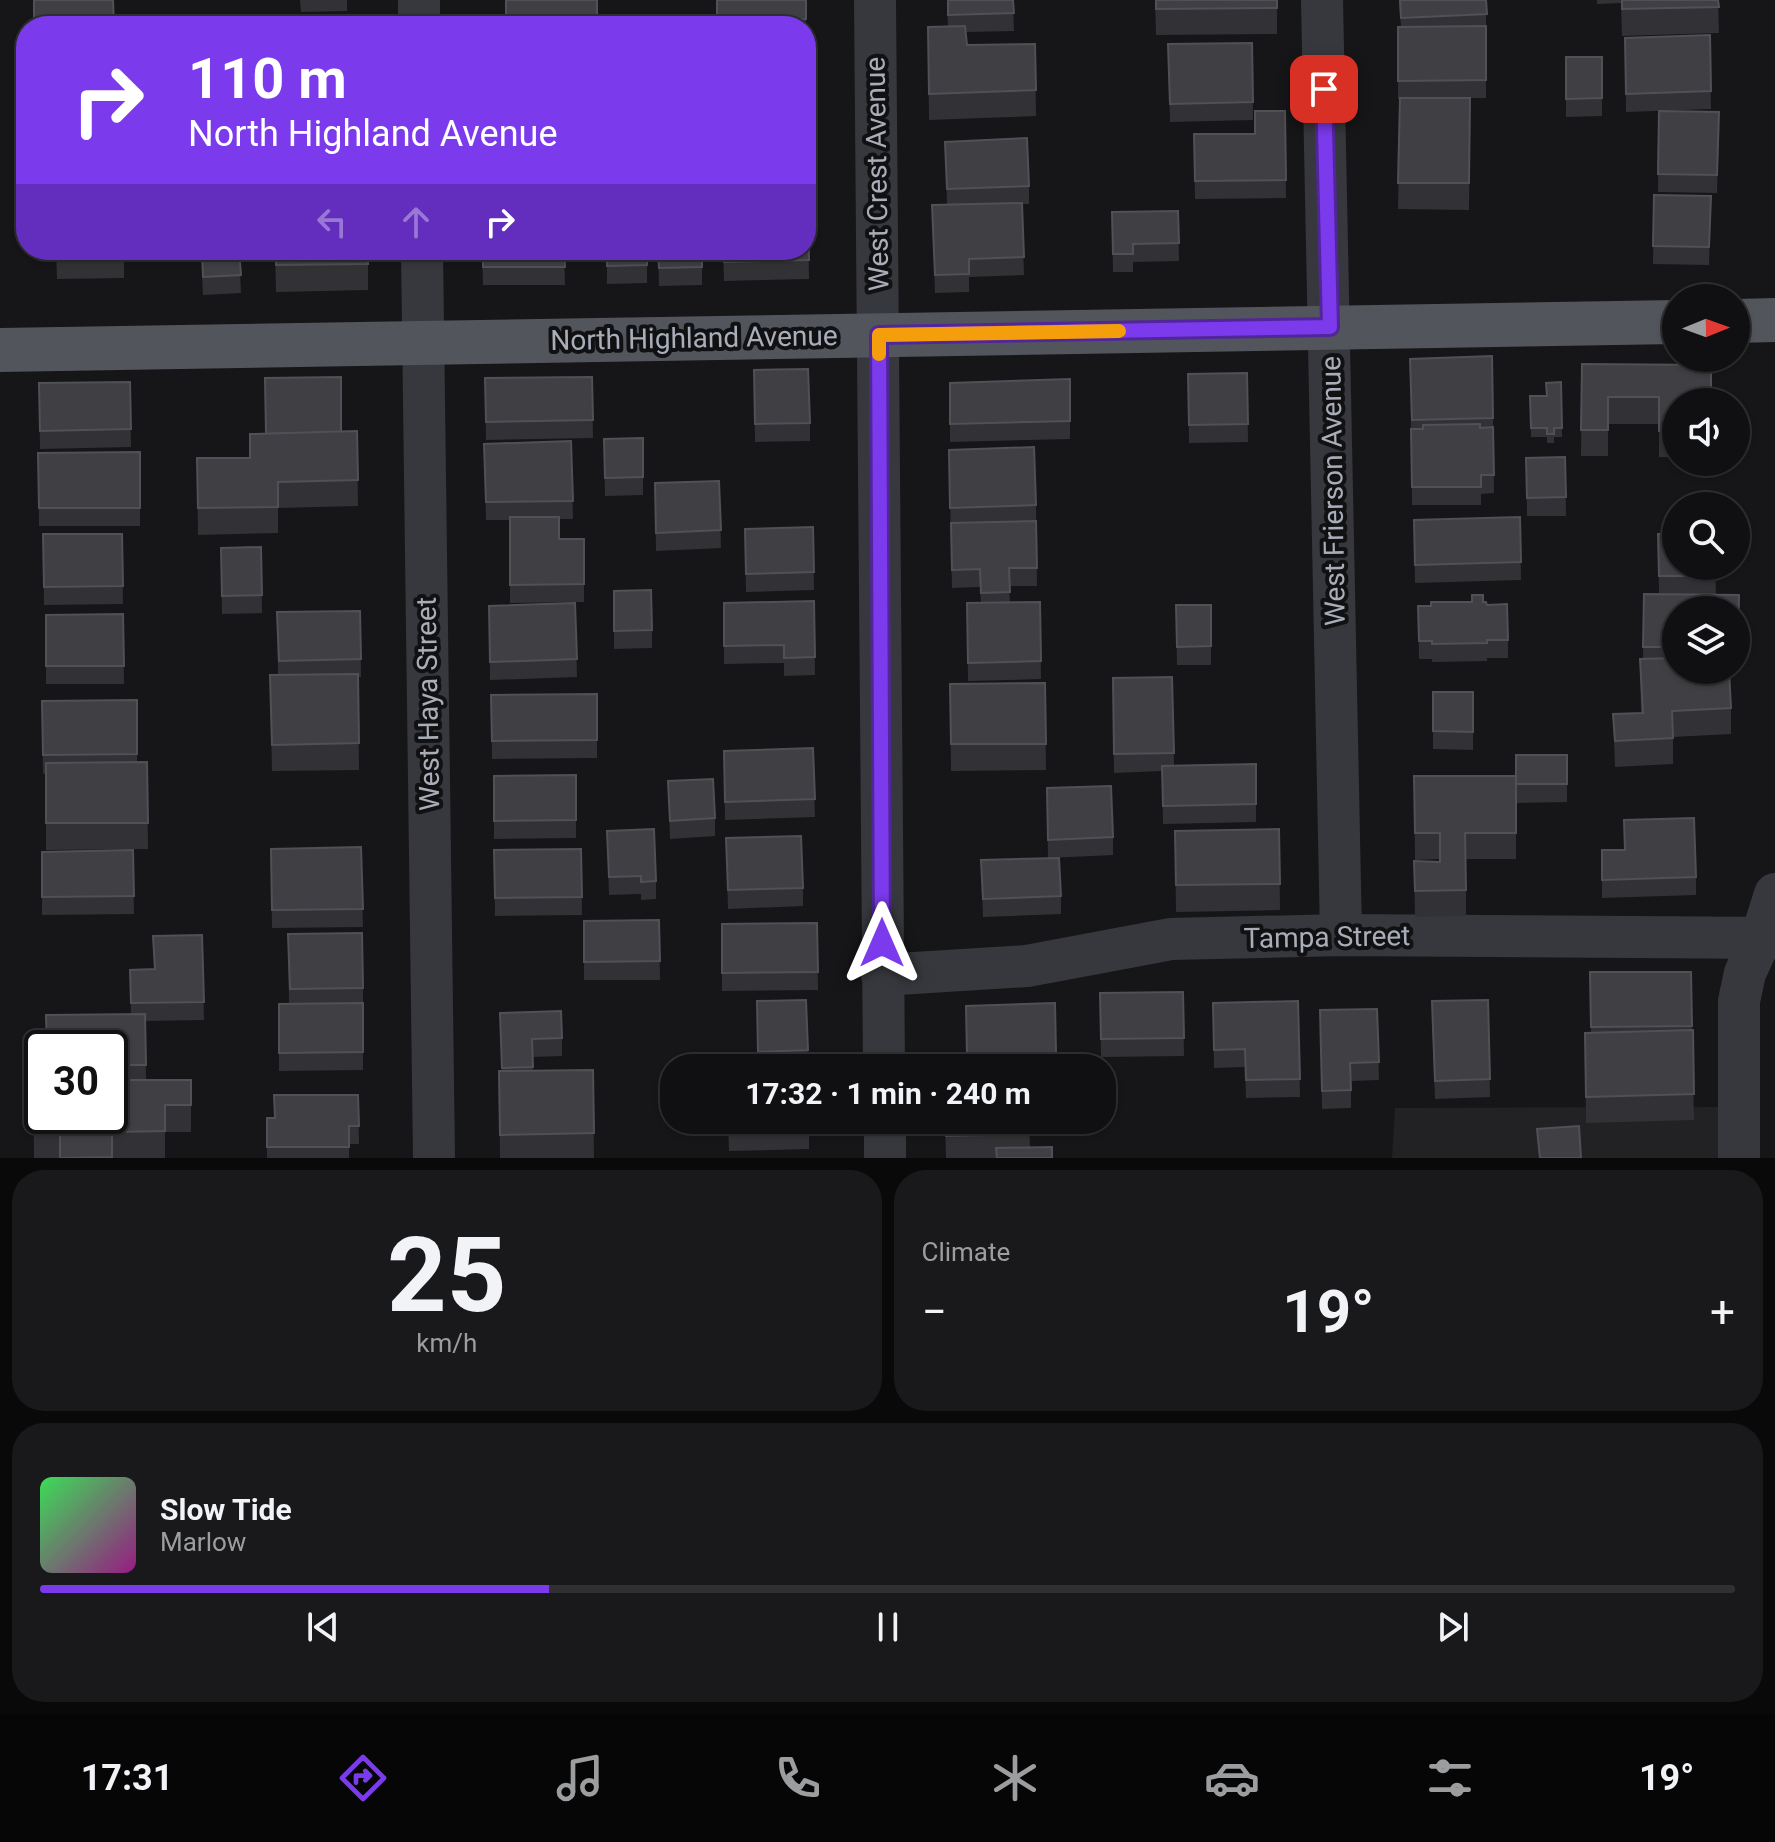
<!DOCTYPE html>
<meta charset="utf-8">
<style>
:root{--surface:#101012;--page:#19191b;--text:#f1f3f6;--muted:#9c9d9f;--line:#303032;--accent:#7c3aed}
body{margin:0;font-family:Roboto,sans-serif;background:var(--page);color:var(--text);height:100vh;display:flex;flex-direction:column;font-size:30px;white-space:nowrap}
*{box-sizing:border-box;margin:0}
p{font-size:26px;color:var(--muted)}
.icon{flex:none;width:44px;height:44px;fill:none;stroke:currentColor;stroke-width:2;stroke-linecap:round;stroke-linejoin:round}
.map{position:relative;height:1158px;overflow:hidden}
.drawer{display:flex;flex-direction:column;gap:12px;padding:12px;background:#09090a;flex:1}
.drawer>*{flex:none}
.banner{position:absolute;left:16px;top:16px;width:800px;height:244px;border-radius:32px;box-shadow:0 2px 6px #0004,0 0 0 2px var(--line);background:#7c3aed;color:#fff;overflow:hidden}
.needle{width:52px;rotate:89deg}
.buttons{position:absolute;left:1662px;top:284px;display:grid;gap:16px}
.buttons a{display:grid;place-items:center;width:88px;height:88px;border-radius:50%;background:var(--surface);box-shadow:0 2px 6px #0004,0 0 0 2px var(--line);font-size:40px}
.speed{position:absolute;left:24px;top:1030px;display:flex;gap:16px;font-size:40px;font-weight:700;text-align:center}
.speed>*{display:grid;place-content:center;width:104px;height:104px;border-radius:50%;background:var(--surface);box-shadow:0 2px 6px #0004,0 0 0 2px var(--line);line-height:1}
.speed .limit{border:4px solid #111;border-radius:12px;background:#fff;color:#111}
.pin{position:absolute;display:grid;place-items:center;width:68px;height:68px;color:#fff;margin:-34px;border-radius:16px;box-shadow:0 4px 12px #0006}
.me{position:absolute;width:88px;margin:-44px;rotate:0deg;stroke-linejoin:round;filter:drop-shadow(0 0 6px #0008)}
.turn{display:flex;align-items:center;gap:28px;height:168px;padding:0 40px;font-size:36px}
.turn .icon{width:104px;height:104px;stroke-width:2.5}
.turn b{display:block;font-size:56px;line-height:68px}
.lanes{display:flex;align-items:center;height:76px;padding:0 40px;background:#0003;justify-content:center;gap:40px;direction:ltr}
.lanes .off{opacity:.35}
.big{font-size:60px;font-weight:700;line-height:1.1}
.drawer .widget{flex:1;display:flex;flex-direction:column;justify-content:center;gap:12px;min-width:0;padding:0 28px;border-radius:32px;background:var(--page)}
.drawer .dial{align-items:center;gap:0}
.dial b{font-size:104px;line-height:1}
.song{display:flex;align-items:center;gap:24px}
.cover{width:96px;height:96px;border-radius:12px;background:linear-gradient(135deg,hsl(130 70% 55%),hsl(310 70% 35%))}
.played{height:8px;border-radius:4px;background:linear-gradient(90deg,var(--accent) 30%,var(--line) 30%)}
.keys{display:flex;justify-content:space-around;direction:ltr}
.heat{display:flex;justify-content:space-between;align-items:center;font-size:44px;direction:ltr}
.drawer .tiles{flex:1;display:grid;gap:12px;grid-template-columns:1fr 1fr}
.widget:last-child{grid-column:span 2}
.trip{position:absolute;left:660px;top:1054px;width:456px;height:80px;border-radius:32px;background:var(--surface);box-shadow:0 2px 6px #0004,0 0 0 2px var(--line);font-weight:700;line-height:80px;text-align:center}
.tabs{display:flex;height:128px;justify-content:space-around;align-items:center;background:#060607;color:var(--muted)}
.tabs .icon{width:56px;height:56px}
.tabs .active{color:var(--accent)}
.tabs b{font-size:36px;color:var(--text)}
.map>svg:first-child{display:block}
.built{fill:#222225}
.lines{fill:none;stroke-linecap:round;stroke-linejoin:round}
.street{stroke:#37383d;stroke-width:42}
.primary{stroke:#53555c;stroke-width:44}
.wall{fill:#323236}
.building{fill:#3f3f44;stroke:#4f5156;stroke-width:2}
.route-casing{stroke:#51269a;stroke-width:20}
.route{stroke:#7c3aed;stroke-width:14}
.slow{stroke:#f59e0b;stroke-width:14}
.labels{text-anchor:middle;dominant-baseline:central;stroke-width:8;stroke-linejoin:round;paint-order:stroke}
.street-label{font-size:28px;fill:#a8adb8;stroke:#111113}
</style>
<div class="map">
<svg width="1775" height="1158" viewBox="0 0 1775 1158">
<rect width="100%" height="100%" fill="#161618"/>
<polygon class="built" points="1718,1107 1718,1158 1392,1158 1395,1108"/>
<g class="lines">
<g class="street">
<polyline points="419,0 419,26"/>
<polyline points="875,0 884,1068"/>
<polyline points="1322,0 1341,935"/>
<polyline points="422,250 434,1158"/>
<polyline points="882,975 1027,966 1171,939 1341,935 1775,938"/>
<polyline points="885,1120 885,1158"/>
<polyline points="1739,1158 1739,1001 1745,973 1761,938 1775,894"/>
</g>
<g class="primary">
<polyline points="1736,321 1775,320"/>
<polyline points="0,350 1676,322"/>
</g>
</g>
<g class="wall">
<polygon points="300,0 347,0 347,11 301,12"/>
<polygon points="716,0 806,0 806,37 806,26 717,26"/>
<polygon points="947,0 1013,0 1014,31 966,32 967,45 1035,44 1036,116 929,120 928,27 948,27"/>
<polygon points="1155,0 1277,0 1277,34 1156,35"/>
<polygon points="1399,0 1486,0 1486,98 1470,98 1469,210 1398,209 1400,99 1398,99 1398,27 1401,27"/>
<polygon points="1597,0 1718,0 1719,33 1622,36 1621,3 1597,4"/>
<polygon points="1710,35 1711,109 1626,112 1625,38"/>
<polygon points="1252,43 1253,120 1170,122 1168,44"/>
<polygon points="1566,57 1602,57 1602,116 1566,117"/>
<polygon points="1285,111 1286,198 1195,199 1194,134 1255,134"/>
<polygon points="1659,111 1719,112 1717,193 1658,192"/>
<polygon points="945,142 1029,186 1029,204 1022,204 1024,275 969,277 969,292 935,293 932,205 947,204"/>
<polygon points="1654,195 1711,196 1709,265 1653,264"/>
<polygon points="1178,211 1179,261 1133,262 1133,272 1113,272 1112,212"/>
<polygon points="808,212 809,279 724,281 723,250"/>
<polygon points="56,250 124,250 124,278 57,279"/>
<polygon points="201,250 239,250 241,293 203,295"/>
<polygon points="275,250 368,250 368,290 276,292"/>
<polygon points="482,250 564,250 565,285 483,285"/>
<polygon points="607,250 647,250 647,283 607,284"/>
<polygon points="658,250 702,250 702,285 659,286"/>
<polygon points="1410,359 1493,418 1494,493 1481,494 1481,505 1412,505"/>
<polygon points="1582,364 1676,402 1676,457 1659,457 1659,424 1608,424 1608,456 1581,456"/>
<polygon points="754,370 810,423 810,441 755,442"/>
<polygon points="1247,373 1248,442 1189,443 1188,374"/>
<polygon points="592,377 593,438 486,440 485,378"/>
<polygon points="1070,379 1070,439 950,442 950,383"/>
<polygon points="130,382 131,447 40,449 39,383"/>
<polygon points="1561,382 1562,437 1554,437 1554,443 1547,443 1547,437 1531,437 1530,396 1547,396"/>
<polygon points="357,431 358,506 278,508 278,533 198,535 197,458 250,458 341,432"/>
<polygon points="643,438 643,495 605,496 604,439"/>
<polygon points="571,441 573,519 559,519 559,539 584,539 584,602 510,603 510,520 486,520 484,444"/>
<polygon points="949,450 1036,505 1037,586 1009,586 1010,603 1040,602 1041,679 968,681 967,603 981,603 980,587 952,588"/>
<polygon points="140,452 140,526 39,526 38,453"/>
<polygon points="1565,457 1566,516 1527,516 1526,458"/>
<polygon points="719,481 721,548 656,551 655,483"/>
<polygon points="1520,517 1521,580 1415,583 1414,520"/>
<polygon points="813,527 814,590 746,592 745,529"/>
<polygon points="43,534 122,534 123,604 44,605"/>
<polygon points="1658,534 1715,566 1716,594 1659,594"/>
<polygon points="261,547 262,613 222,614 221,548"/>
<polygon points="614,591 652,630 652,648 614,649"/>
<polygon points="1644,594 1739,595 1738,667 1736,667 1736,610 1676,610 1676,670 1731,708 1731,734 1673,737 1673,764 1615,767 1613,714 1641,713 1640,659 1643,659"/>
<polygon points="814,601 815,675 784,676 784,663 724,664 724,603"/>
<polygon points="1483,602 1487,605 1508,640 1508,658 1487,658 1487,661 1432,662 1432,659 1419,659 1418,606"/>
<polygon points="575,603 577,677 490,680 489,606"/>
<polygon points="1176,605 1211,605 1211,665 1177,665"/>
<polygon points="360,611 361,677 358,677 359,770 272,771 270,675 278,675 277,612"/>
<polygon points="123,614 124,684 46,684 46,615"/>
<polygon points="1172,677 1174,765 1256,764 1256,822 1163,824 1162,771 1114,773 1113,678"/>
<polygon points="1045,683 1046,770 951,771 950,684"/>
<polygon points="1433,692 1473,692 1473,750 1433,749"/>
<polygon points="597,694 597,758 492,759 491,695"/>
<polygon points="137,700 137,762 147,762 148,849 46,850 46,773 43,774 42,701"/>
<polygon points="813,748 815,817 725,820 724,751"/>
<polygon points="1567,755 1567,802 1516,803 1516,859 1466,859 1466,916 1415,917 1414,861 1440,862 1440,859 1415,860 1414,776 1516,776"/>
<polygon points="576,775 576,838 494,839 494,776"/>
<polygon points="668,781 715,818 715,836 670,839"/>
<polygon points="1047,788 1113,837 1113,855 1048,858"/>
<polygon points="1279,829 1280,910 1176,912 1175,831"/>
<polygon points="607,831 656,881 656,899 641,900 641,894 609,895"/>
<polygon points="726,838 803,888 803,906 728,909"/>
<polygon points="361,847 363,927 272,928 271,849"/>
<polygon points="581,849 582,915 495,916 494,850"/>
<polygon points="133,850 134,914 42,915 42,852"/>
<polygon points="1602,850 1624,850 1696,877 1696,895 1602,898"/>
<polygon points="981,860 1061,896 1061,914 983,917"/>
<polygon points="659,920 660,980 584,980 584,921"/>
<polygon points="817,923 818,990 722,991 722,924"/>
<polygon points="288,934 363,988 363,1070 279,1071 279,1004 289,1003"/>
<polygon points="202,935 204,1020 145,1021 146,1080 191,1080 191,1132 165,1132 165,1158 34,1158 33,1080 110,1116 110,1048 131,1014 130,970 154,969 153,936"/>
<polygon points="1590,972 1691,972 1694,1120 1586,1123 1585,1033 1591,1033"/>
<polygon points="1183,992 1184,1056 1101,1057 1100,993"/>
<polygon points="1488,1000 1490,1097 1435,1099 1432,1019"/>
<polygon points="757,1001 808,1050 808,1068 758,1068"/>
<polygon points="1298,1001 1300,1097 1246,1098 1245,1067 1214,1068 1213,1003"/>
<polygon points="1055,1003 1056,1068 945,1068 967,1067 966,1006"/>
<polygon points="1377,1009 1379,1080 1351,1081 1351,1108 1322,1109 1320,1010"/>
<polygon points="500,1013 562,1038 562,1056 532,1057 533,1071 593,1070 594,1158 500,1158 499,1071 502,1071"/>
<polygon points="358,1095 359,1144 349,1144 349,1158 267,1158 267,1118 274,1118"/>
<polygon points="728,1120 809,1120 809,1149 729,1151"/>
<polygon points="945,1120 1029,1120 1030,1148 1052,1158 946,1158"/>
</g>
<g class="building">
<polygon points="34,0 113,0 114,26 34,26"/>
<rect x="506" y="0" width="91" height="26"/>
<polygon points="717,0 806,0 806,19 717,21"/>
<polygon points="948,0 1013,0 1014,13 948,15"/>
<polygon points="1156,0 1277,0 1277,8 1156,9"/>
<polygon points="1400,0 1486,0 1487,14 1401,18"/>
<polygon points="1622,0 1718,0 1719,7 1622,9"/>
<polygon points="965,26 967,45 1035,44 1036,90 929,94 928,27"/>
<polygon points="1486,26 1486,80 1398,81 1398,27"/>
<polygon points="1710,35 1711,91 1626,94 1625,38"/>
<polygon points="1252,43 1253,102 1170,104 1168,44"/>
<polygon points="1566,57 1602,57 1602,98 1566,99"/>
<polygon points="1400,98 1470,98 1469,183 1398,183"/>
<polygon points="1255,111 1285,111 1286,180 1195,181 1194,134 1255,134"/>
<polygon points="1659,111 1719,112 1717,175 1658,174"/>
<polygon points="1027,138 1029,186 947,189 945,142"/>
<polygon points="1654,195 1711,196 1709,247 1653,246"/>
<polygon points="1022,203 1024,257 969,259 969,274 935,275 932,205"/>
<polygon points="1178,211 1179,243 1133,244 1133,254 1113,254 1112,212"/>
<polygon points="806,212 808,212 809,260 724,262 723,250 806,250"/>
<polygon points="56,250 124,250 124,260 57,261"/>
<polygon points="202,250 239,250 241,275 203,277"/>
<polygon points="276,250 368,250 368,264 276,265"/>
<polygon points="483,250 564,250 565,267 483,267"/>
<polygon points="607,250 647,250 647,265 607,266"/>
<polygon points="658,250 702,250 702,267 659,268"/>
<polygon points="1492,356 1493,418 1412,420 1410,359"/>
<polygon points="1582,364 1711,365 1711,402 1676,402 1676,431 1659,431 1659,397 1608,397 1608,430 1581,430"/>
<polygon points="808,369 810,423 755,424 754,370"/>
<polygon points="1247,373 1248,424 1189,425 1188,374"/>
<polygon points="341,377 341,432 266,434 265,378"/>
<polygon points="592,377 593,420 486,422 485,378"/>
<polygon points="1070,379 1070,421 950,424 950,383"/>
<polygon points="130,382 131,429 40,431 39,383"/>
<polygon points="1561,382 1562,428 1554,428 1554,434 1547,434 1547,428 1531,428 1530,396 1547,396 1546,383"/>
<polygon points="1480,424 1480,428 1493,427 1494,475 1481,475 1481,487 1412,487 1411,429 1423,429 1423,425"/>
<polygon points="357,431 358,480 278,482 278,507 198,508 197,458 250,458 250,434"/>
<polygon points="643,438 643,477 605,478 604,439"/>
<polygon points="571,441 573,501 486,502 484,444"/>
<polygon points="1034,447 1036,505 950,508 949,450"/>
<polygon points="140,452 140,508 39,508 38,453"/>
<polygon points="1565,457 1566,497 1527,498 1526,458"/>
<polygon points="719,481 721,530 656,533 655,483"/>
<polygon points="510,517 559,517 559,539 584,539 584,584 510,585"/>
<polygon points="1520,517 1521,562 1415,565 1414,520"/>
<polygon points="1036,521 1037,568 1009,568 1010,592 981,593 980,569 952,570 951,523"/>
<polygon points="813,527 814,572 746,574 745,529"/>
<polygon points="43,534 122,534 123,586 44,587"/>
<polygon points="1658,534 1676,534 1676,566 1715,566 1716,576 1659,576"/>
<polygon points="261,547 262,595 222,596 221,548"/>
<polygon points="651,590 652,630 614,631 614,591"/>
<polygon points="1644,594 1739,595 1738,649 1736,649 1736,610 1676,610 1676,647 1643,647"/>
<polygon points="1472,595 1483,595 1483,602 1486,602 1487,605 1507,604 1508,640 1487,640 1487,643 1432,644 1432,641 1419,641 1418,606 1431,606 1431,602 1472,602"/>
<polygon points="814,601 815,657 784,658 784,645 724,646 724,603"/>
<polygon points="1040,602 1041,661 968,663 967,603"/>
<polygon points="575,603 577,659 490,662 489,606"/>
<polygon points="1176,605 1211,605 1211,646 1177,647"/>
<polygon points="360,611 361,659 279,661 277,612"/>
<polygon points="123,614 124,666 46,666 46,615"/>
<polygon points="1676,658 1676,670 1729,670 1731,708 1672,711 1673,738 1615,741 1613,714 1643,713 1640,659"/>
<polygon points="358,674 359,743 272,745 270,675"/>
<polygon points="1172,677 1174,753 1114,754 1113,678"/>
<polygon points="1045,683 1046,744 951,744 950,684"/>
<polygon points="1433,692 1473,692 1473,732 1433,731"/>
<polygon points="597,694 597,740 492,741 491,695"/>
<polygon points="137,700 137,754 43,755 42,701"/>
<polygon points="813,748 815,799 725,802 724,751"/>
<rect x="1516" y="755" width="51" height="29"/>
<polygon points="147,762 148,823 46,823 46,763"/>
<polygon points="1256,764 1256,804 1163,806 1162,766"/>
<polygon points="576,775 576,820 494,821 494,776"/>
<polygon points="1414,776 1516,776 1516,833 1465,833 1466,890 1415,891 1414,861 1440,862 1440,833 1415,833"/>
<polygon points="713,779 715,818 670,821 668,781"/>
<polygon points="1111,786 1113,837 1048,840 1047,788"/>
<polygon points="1694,818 1696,877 1602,880 1602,850 1625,850 1624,820"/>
<polygon points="654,829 656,881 641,882 641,876 609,877 607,831"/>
<polygon points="1279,829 1280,884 1176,885 1175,831"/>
<polygon points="801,836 803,888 728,890 726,838"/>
<polygon points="361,847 363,909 272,910 271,849"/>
<polygon points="581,849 582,897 495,898 494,850"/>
<polygon points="133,850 134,896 42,897 42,852"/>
<polygon points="1059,858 1061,896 983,899 981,860"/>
<polygon points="659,920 660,961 584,962 584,921"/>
<polygon points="817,923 818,972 722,973 722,924"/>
<polygon points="362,933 363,988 290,989 288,934"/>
<polygon points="202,935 204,1002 131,1003 130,970 155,969 153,936"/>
<polygon points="1590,972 1691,972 1692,1026 1591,1027"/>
<polygon points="1183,992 1184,1038 1101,1039 1100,993"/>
<polygon points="806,1000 808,1050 758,1052 757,1001"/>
<polygon points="1488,1000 1490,1079 1435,1081 1432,1001"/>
<polygon points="1298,1001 1300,1079 1246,1080 1245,1049 1214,1050 1213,1003"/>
<polygon points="363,1003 363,1052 279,1053 279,1004"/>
<polygon points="1055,1003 1056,1053 967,1056 966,1006"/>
<polygon points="1377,1009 1379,1062 1350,1063 1351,1090 1322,1091 1320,1010"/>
<polygon points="561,1011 562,1038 532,1039 533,1067 502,1068 500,1013"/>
<polygon points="145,1014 146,1065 110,1065 110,1048 47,1048 46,1015"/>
<polygon points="1693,1030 1694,1094 1586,1097 1585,1033"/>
<polygon points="1028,1066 1029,1068 945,1068"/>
<polygon points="593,1070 594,1133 500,1135 499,1071"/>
<polygon points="33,1080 42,1080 42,1116 110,1116 110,1080 191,1080 191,1105 165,1105 165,1131 112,1132 112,1157 60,1158 60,1132 34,1132"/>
<polygon points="274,1095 358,1095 359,1126 349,1126 349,1147 267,1147 267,1118 275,1118"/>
<polygon points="729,1120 809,1120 809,1131 729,1133"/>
<polygon points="946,1120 1029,1120 1030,1134 946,1136"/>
<polygon points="1579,1126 1581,1158 1540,1158 1537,1129"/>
<polygon points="1052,1147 1052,1158 997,1158 996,1148"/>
</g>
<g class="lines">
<defs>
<polyline id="route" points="882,943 879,335 1330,327 1324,89"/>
</defs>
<use href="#route" class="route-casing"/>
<use href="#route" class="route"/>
<polyline class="slow" points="879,354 879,335 1119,331"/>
</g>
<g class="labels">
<g class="street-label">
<text transform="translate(877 174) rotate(-91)">West Crest Avenue</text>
<text transform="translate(694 338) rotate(-1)">North Highland Avenue</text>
<text transform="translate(1333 491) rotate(-91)">West Frierson Avenue</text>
<text transform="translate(428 704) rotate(-91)">West Haya Street</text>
<text transform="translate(1327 937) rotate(-1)">Tampa Street</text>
</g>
</g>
</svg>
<div class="buttons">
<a><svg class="needle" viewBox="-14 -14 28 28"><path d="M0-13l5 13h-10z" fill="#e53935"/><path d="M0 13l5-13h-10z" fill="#9c9d9f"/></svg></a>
<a><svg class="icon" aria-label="sound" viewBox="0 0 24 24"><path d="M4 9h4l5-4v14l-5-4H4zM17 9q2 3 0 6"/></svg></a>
<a><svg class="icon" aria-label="search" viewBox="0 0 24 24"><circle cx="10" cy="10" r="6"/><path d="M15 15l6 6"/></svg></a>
<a><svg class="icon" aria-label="layers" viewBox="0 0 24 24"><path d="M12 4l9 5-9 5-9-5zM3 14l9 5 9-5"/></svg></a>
</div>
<div class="speed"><div class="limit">30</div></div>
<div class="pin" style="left:1324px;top:89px;background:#d93025"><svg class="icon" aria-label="arrive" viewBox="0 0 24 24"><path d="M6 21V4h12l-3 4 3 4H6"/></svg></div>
<svg class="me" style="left:882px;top:943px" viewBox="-20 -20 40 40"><path d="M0-17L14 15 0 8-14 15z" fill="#7c3aed" stroke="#fff" stroke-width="4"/></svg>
<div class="trip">17:32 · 1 min · 240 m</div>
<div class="banner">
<div class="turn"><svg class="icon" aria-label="right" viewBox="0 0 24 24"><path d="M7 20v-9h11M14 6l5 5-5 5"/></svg><div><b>110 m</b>North Highland Avenue</div></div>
<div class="lanes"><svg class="icon off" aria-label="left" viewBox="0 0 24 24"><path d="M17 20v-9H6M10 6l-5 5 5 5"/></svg><svg class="icon off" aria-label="ahead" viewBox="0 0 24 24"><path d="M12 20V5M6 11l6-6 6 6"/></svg><svg class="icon" aria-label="right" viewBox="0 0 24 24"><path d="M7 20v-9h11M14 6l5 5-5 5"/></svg></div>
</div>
</div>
<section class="drawer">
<div class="tiles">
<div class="widget dial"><b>25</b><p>km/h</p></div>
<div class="widget"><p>Climate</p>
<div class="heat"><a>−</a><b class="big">19°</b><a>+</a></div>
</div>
<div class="widget">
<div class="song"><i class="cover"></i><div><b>Slow Tide</b><p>Marlow</p></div></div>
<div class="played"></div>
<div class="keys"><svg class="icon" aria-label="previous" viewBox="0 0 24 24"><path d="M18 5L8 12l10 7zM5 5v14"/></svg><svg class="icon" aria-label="pause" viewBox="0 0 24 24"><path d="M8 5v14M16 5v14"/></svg><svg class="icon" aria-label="next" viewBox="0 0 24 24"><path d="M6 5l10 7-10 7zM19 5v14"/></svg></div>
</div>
</div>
</section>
<nav class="tabs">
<b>17:31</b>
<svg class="icon active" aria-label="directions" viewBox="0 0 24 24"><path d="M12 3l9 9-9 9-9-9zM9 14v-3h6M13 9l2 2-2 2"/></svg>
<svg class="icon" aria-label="music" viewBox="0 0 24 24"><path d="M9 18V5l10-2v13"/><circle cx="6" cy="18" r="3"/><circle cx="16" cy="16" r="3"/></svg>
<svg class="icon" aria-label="phone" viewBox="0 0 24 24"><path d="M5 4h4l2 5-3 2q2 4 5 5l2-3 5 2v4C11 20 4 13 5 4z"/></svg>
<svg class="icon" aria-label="climate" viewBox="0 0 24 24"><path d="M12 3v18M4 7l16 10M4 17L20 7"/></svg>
<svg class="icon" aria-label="car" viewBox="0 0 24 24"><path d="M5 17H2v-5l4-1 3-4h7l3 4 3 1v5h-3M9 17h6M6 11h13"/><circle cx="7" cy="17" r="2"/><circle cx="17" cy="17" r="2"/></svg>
<svg class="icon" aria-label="filters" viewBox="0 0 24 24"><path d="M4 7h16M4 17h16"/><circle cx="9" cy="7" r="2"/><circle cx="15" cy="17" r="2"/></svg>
<b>19°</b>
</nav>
